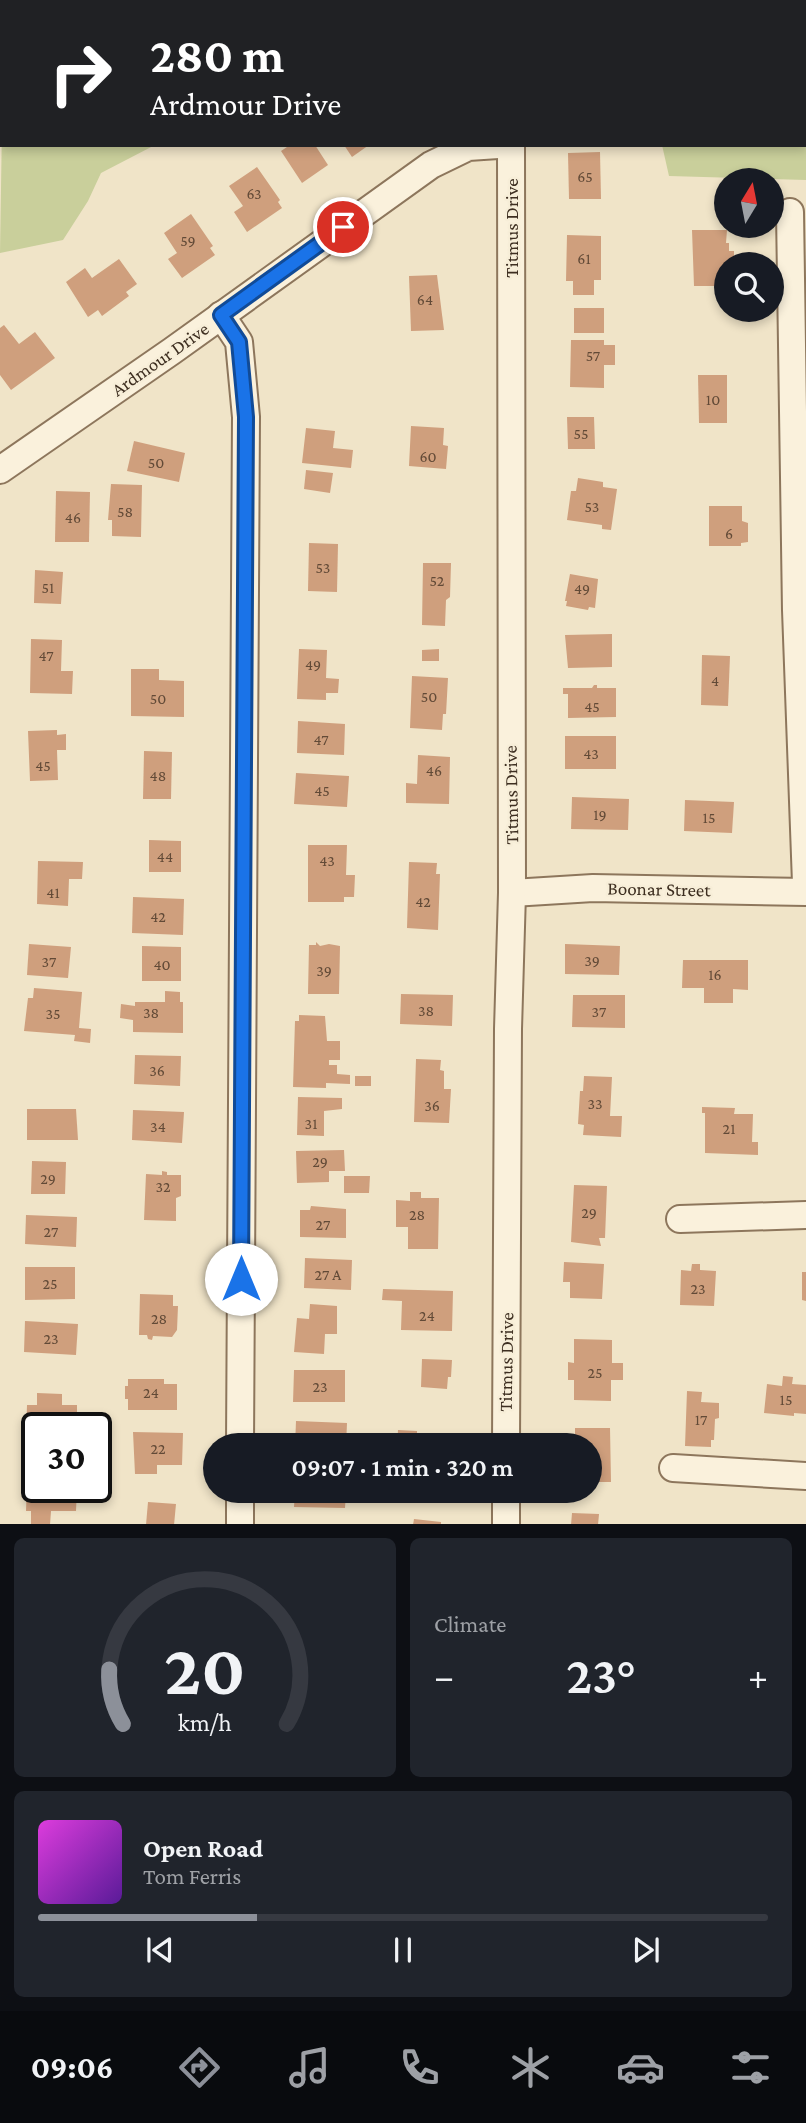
<!DOCTYPE html>
<meta charset="utf-8">
<style>
:root{--surface:#171b24;--page:#20242c;--text:#f1f3f6;--muted:#9ea1a6;--line:#363941;--accent:#8c9099}
body{margin:0;font-family:"Crimson Pro",serif;background:var(--page);color:var(--text);height:100vh;display:flex;flex-direction:column;font-size:26px;white-space:nowrap}
*{box-sizing:border-box;margin:0}
p{font-size:23px;color:var(--muted)}
.icon{flex:none;width:38px;height:38px;fill:none;stroke:currentColor;stroke-width:2;stroke-linecap:round;stroke-linejoin:round}
.map{position:relative;height:1524px;overflow:hidden}
.details{display:flex;flex-direction:column;gap:14px;padding:14px;background:#0d0f14;flex:1}
.details>*{flex:none}
.banner{position:absolute;left:0px;top:0px;width:807px;height:147px;box-shadow:0 4px 10px #0003;background:#202124;color:#fff;overflow:hidden}
.needle{width:46px;rotate:10deg}
.tools{position:absolute;left:714px;top:168px;display:grid;gap:14px}
.tools a{display:grid;place-items:center;width:70px;height:70px;border-radius:50%;background:var(--surface);box-shadow:0 4px 10px #0003;font-size:35px}
.speed{position:absolute;left:21px;top:1412px;display:flex;gap:14px;font-size:35px;font-weight:700;text-align:center}
.speed>*{display:grid;place-content:center;width:91px;height:91px;border-radius:50%;background:var(--surface);box-shadow:0 4px 10px #0003;line-height:1}
.speed .limit{border:4px solid #111;border-radius:10px;background:#fff;color:#111}
.pin{position:absolute;display:grid;place-items:center;width:60px;height:60px;color:#fff;margin:-30px;border:4px solid #fff;border-radius:50%;box-shadow:0 2px 7px #0007}
.me{position:absolute;width:77px;margin:-38px;rotate:0deg;stroke-linejoin:round;filter:drop-shadow(0 0 5px #0008)}
.turn{display:flex;align-items:center;gap:24px;height:147px;padding:0 35px;font-size:32px}
.turn .icon{width:91px;height:91px;stroke-width:2.5}
.turn b{display:block;font-size:49px;line-height:60px}
.big{font-size:52px;font-weight:600;line-height:1.1}
.details .tile{flex:1;display:flex;flex-direction:column;justify-content:center;gap:10px;min-width:0;padding:0 24px;border-radius:10px;background:var(--page)}
.details .dial{align-items:center;gap:0}
.dial svg{height:182px;overflow:visible;fill:none;stroke:var(--line);stroke-width:7;stroke-linecap:round;text-anchor:middle}
.dial text{fill:var(--text);stroke:none}
.song{display:flex;align-items:center;gap:21px}
.cover{width:84px;height:84px;border-radius:10px;background:linear-gradient(135deg,hsl(300 70% 55%),hsl(270 70% 35%))}
.played{height:7px;border-radius:4px;background:linear-gradient(90deg,var(--accent) 30%,var(--line) 30%)}
.keys{display:flex;justify-content:space-around;direction:ltr}
.heat{display:flex;justify-content:space-between;align-items:center;font-size:38px;direction:ltr}
.details .tiles{flex:1;display:grid;gap:14px;grid-template-columns:1fr 1fr}
.tile:last-child{grid-column:span 2}
.trip{position:absolute;left:203px;top:1433px;width:399px;height:70px;border-radius:35px;background:var(--surface);box-shadow:0 4px 10px #0003;font-weight:600;line-height:70px;text-align:center}
.tab-bar{display:flex;height:112px;justify-content:space-around;align-items:center;background:#090b0e;color:var(--muted)}
.tab-bar .icon{width:49px;height:49px}
.tab-bar .selected{color:var(--accent)}
.tab-bar b{font-size:32px;color:var(--text)}
.map>svg:first-child{display:block}
.green{fill:#c9cf9b}
.building{fill:#cf9f7d}
.lines{fill:none;stroke-linecap:round;stroke-linejoin:round}
.street-casing{stroke:#8d765c;stroke-width:30}
.street{stroke:#faf1dc;stroke-width:26}
.route-casing{stroke:#114b97;stroke-width:18}
.route{stroke:#1a73e8;stroke-width:12}
.labels{text-anchor:middle;dominant-baseline:central;stroke-width:5;stroke-linejoin:round;paint-order:stroke}
.number-label{font-size:16px;fill:#624a37}
.street-label{font-size:19px;fill:#3d2e20;stroke:#f7eed8}
</style>
<div class="map">
<svg width="806" height="1525" viewBox="0 0 806 1525">
<rect width="100%" height="100%" fill="#f0e4c8"/>
<g class="green">
<polygon points="108,0 347,0 105,2"/>
<polygon points="689,0 806,0 806,180 669,176 662,145 805,145 805,2"/>
<polygon points="2,124 2,145 155,145 101,173 88,201 63,240 0,253"/>
</g>
<g class="building">
<polygon points="290,145 315,145 328,165 302,183 281,151"/>
<polygon points="344,145 369,145 352,157"/>
<polygon points="600,152 601,199 569,199 568,153"/>
<polygon points="257,167 280,200 278,202 282,208 247,232 234,212 243,206 229,186"/>
<polygon points="191,214 213,246 210,248 215,255 182,278 168,259 177,253 164,233"/>
<polygon points="692,230 727,230 726,243 729,243 729,251 734,251 734,264 726,264 726,286 694,286"/>
<polygon points="567,235 601,236 601,280 594,280 594,295 573,295 573,281 566,281"/>
<polygon points="119,259 137,284 126,292 129,296 102,316 98,310 88,317 66,282 85,268 92,278"/>
<polygon points="437,275 444,330 411,331 409,276"/>
<rect x="574" y="308" width="30" height="25"/>
<polygon points="4,325 19,344 35,332 55,358 11,390 0,375 0,328"/>
<polygon points="571,340 604,340 604,345 615,345 615,365 604,365 604,388 570,387"/>
<polygon points="698,375 727,375 727,423 699,423"/>
<polygon points="567,417 594,417 595,449 568,449"/>
<polygon points="411,426 444,428 443,445 448,446 446,469 409,466"/>
<polygon points="306,428 335,431 333,448 353,450 351,468 302,463"/>
<polygon points="134,441 185,453 179,482 127,471"/>
<polygon points="306,470 333,473 330,493 304,489"/>
<polygon points="578,478 603,482 603,487 617,489 611,530 602,529 602,525 567,520 571,491 576,491"/>
<polygon points="111,484 142,485 141,537 112,536 112,520 108,520"/>
<polygon points="56,491 90,492 89,542 55,542"/>
<polygon points="709,506 742,506 742,521 748,523 748,542 741,543 741,546 709,546"/>
<polygon points="309,543 338,544 337,592 308,591"/>
<polygon points="423,563 451,563 450,597 446,600 445,626 422,625"/>
<polygon points="35,570 63,572 61,604 34,603"/>
<polygon points="570,574 598,579 595,608 589,607 588,610 566,606 567,601 565,601"/>
<polygon points="612,634 612,667 568,668 565,635"/>
<polygon points="31,639 62,640 61,671 73,671 72,694 30,693"/>
<polygon points="299,649 327,650 326,678 339,679 338,693 326,693 326,700 297,699"/>
<polygon points="439,649 439,661 422,661 422,650"/>
<polygon points="702,655 730,656 728,706 701,705"/>
<polygon points="131,669 159,669 159,680 184,681 184,717 131,716"/>
<polygon points="412,676 448,678 446,714 443,714 442,730 410,728"/>
<polygon points="594,685 597,685 597,688 616,688 616,717 568,718 568,694 563,694 563,688 592,688"/>
<polygon points="298,721 345,724 344,755 297,753"/>
<polygon points="57,730 57,735 66,734 66,750 57,750 58,780 30,781 28,731"/>
<rect x="565" y="736" width="51" height="33"/>
<polygon points="144,751 172,752 171,799 143,799"/>
<polygon points="418,755 450,757 449,804 406,803 406,783 417,784"/>
<polygon points="296,773 349,776 347,807 294,804"/>
<polygon points="572,797 629,799 628,830 571,829"/>
<polygon points="685,800 734,802 732,833 684,831"/>
<polygon points="149,840 181,841 181,872 149,872"/>
<polygon points="308,845 347,845 346,875 355,875 354,897 344,897 344,902 308,902"/>
<polygon points="38,861 83,862 82,879 69,879 68,906 37,904"/>
<polygon points="409,862 437,863 436,874 440,874 438,930 407,928"/>
<polygon points="133,897 184,899 183,935 132,933"/>
<polygon points="316,942 320,946 329,944 340,946 339,994 308,994 309,945 316,945"/>
<polygon points="29,944 71,947 68,978 27,975"/>
<polygon points="565,944 620,946 619,975 565,974"/>
<polygon points="142,946 181,947 181,981 142,981"/>
<polygon points="683,960 748,960 748,990 733,989 733,1003 704,1003 704,988 682,988"/>
<polygon points="34,988 82,992 79,1028 91,1029 90,1043 74,1041 75,1035 24,1031 28,998 33,998"/>
<polygon points="165,991 180,992 180,1002 183,1002 183,1033 133,1032 133,1020 120,1018 121,1004 135,1006 135,1002 165,1002"/>
<polygon points="401,994 453,995 452,1026 400,1024"/>
<polygon points="573,995 625,995 625,1028 572,1027"/>
<polygon points="299,1015 325,1016 327,1041 340,1041 340,1060 329,1060 329,1065 337,1065 337,1074 350,1075 350,1084 326,1083 326,1088 293,1087 295,1021 299,1021"/>
<polygon points="135,1055 181,1056 180,1086 134,1084"/>
<polygon points="416,1059 441,1060 440,1070 444,1071 444,1089 451,1089 449,1123 414,1122"/>
<rect x="355" y="1076" width="16" height="10"/>
<polygon points="584,1076 612,1077 610,1116 622,1116 621,1137 583,1135 584,1125 578,1124 580,1091 583,1091"/>
<polygon points="298,1097 342,1098 342,1109 324,1111 324,1136 297,1135"/>
<polygon points="702,1107 735,1108 734,1114 753,1114 752,1142 758,1142 758,1155 705,1153 705,1113 702,1113"/>
<polygon points="27,1109 76,1109 78,1140 27,1140"/>
<polygon points="133,1110 184,1112 182,1143 132,1140"/>
<polygon points="344,1150 345,1171 329,1171 329,1182 297,1183 296,1151"/>
<polygon points="32,1161 66,1162 65,1194 31,1194"/>
<polygon points="162,1171 167,1172 167,1175 181,1175 181,1196 176,1198 176,1221 144,1220 146,1174 162,1175"/>
<polygon points="344,1176 370,1176 369,1193 344,1193"/>
<polygon points="574,1185 607,1186 605,1238 599,1238 601,1246 571,1242"/>
<polygon points="410,1192 421,1192 421,1198 439,1198 438,1249 408,1249 408,1227 396,1227 396,1200 410,1201"/>
<polygon points="311,1206 346,1209 346,1238 300,1237 300,1210 310,1210"/>
<polygon points="26,1215 77,1217 76,1247 25,1244"/>
<polygon points="305,1258 352,1260 351,1290 304,1288"/>
<polygon points="564,1262 604,1264 602,1299 570,1298 570,1282 563,1282"/>
<polygon points="692,1264 700,1264 700,1270 716,1271 714,1306 680,1305 681,1270 691,1271"/>
<polygon points="25,1267 75,1267 75,1299 25,1300"/>
<polygon points="802,1272 806,1272 806,1301 802,1300"/>
<polygon points="383,1289 453,1291 452,1331 401,1330 402,1301 382,1300"/>
<polygon points="140,1294 173,1295 173,1306 178,1306 177,1330 172,1337 153,1336 152,1340 148,1339 147,1335 139,1335"/>
<polygon points="310,1304 337,1306 337,1334 325,1334 324,1354 294,1352 297,1318 309,1319"/>
<polygon points="25,1321 78,1324 76,1355 24,1352"/>
<polygon points="574,1339 612,1340 612,1363 623,1363 623,1380 611,1380 611,1401 574,1400 574,1380 568,1380 568,1362 574,1363"/>
<polygon points="422,1359 452,1360 451,1377 448,1377 447,1389 421,1387"/>
<polygon points="294,1370 345,1370 345,1402 293,1402"/>
<polygon points="783,1376 793,1377 792,1384 806,1385 806,1414 794,1413 794,1416 764,1413 767,1384 782,1386"/>
<polygon points="128,1379 164,1379 164,1384 177,1384 177,1410 128,1410 128,1399 125,1399 125,1386 128,1386"/>
<polygon points="687,1391 702,1392 701,1402 719,1403 719,1418 715,1419 714,1440 711,1440 711,1447 685,1446"/>
<polygon points="37,1393 62,1394 62,1405 77,1405 77,1417 83,1417 82,1426 79,1428 37,1428 37,1436 26,1435 27,1405 37,1405"/>
<polygon points="296,1421 347,1423 346,1446 295,1446"/>
<polygon points="575,1428 610,1428 611,1482 590,1482 590,1446 575,1446"/>
<polygon points="398,1430 417,1431 417,1437 447,1438 447,1446 397,1446"/>
<polygon points="133,1432 183,1433 182,1465 157,1465 157,1474 135,1474"/>
<polygon points="27,1480 37,1481 37,1488 77,1488 76,1511 51,1511 50,1525 31,1525 31,1511 26,1511"/>
<polygon points="295,1491 346,1491 345,1508 294,1507"/>
<polygon points="410,1491 446,1491 445,1496 410,1495"/>
<polygon points="148,1502 176,1504 174,1525 146,1525"/>
<polygon points="572,1513 599,1514 598,1525 571,1525"/>
<polygon points="414,1519 441,1522 441,1525 413,1525"/>
</g>
<g class="lines">
<defs>
<g id="street">
<polyline points="488,0 489,2"/>
<polyline points="790,212 796,610 806,883"/>
<polyline points="221,315 239,342 246,417 240,1446"/>
<polyline points="0,470 172,351 431,165 468,147 498,145"/>
<polyline points="512,893 593,888 806,892"/>
<polyline points="680,1219 806,1215"/>
<polyline points="506,1446 508,1029 512,893 511,145"/>
<polyline points="673,1468 806,1476"/>
<polyline points="506,1491 506,1525"/>
<polyline points="240,1525 240,1491"/>
</g>
</defs>
<use href="#street" class="street-casing"/>
<use href="#street" class="street"/>
</g>
<g class="lines">
<defs>
<polyline id="route" points="241,1279 246,417 239,342 221,315 343,227"/>
</defs>
<use href="#route" class="route-casing"/>
<use href="#route" class="route"/>
</g>
<g class="labels">
<g class="number-label">
<text x="585" y="176">65</text>
<text x="254" y="193">63</text>
<text x="188" y="240">59</text>
<text x="584" y="258">61</text>
<text x="425" y="299">64</text>
<text x="593" y="355">57</text>
<text x="713" y="399">10</text>
<text x="581" y="433">55</text>
<text x="428" y="456">60</text>
<text x="156" y="462">50</text>
<text x="592" y="506">53</text>
<text x="125" y="511">58</text>
<text x="73" y="517">46</text>
<text x="729" y="533">6</text>
<text x="323" y="567">53</text>
<text x="437" y="580">52</text>
<text x="48" y="587">51</text>
<text x="582" y="588">49</text>
<text x="46" y="655">47</text>
<text x="313" y="664">49</text>
<text x="715" y="680">4</text>
<text x="429" y="696">50</text>
<text x="158" y="698">50</text>
<text x="592" y="706">45</text>
<text x="321" y="739">47</text>
<text x="591" y="753">43</text>
<text x="43" y="765">45</text>
<text x="434" y="770">46</text>
<text x="158" y="775">48</text>
<text x="322" y="790">45</text>
<text x="600" y="814">19</text>
<text x="709" y="817">15</text>
<text x="165" y="856">44</text>
<text x="327" y="860">43</text>
<text x="53" y="892">41</text>
<text x="423" y="901">42</text>
<text x="158" y="916">42</text>
<text x="592" y="960">39</text>
<text x="49" y="961">37</text>
<text x="162" y="964">40</text>
<text x="324" y="970">39</text>
<text x="715" y="974">16</text>
<text x="426" y="1010">38</text>
<text x="599" y="1011">37</text>
<text x="151" y="1012">38</text>
<text x="53" y="1013">35</text>
<text x="157" y="1070">36</text>
<text x="595" y="1103">33</text>
<text x="432" y="1105">36</text>
<text x="311" y="1123">31</text>
<text x="158" y="1126">34</text>
<text x="729" y="1128">21</text>
<text x="320" y="1161">29</text>
<text x="48" y="1178">29</text>
<text x="163" y="1186">32</text>
<text x="589" y="1212">29</text>
<text x="417" y="1214">28</text>
<text x="323" y="1224">27</text>
<text x="51" y="1231">27</text>
<text x="328" y="1274">27 A</text>
<text x="50" y="1283">25</text>
<text x="698" y="1288">23</text>
<text x="427" y="1315">24</text>
<text x="159" y="1318">28</text>
<text x="51" y="1338">23</text>
<text x="595" y="1372">25</text>
<text x="320" y="1386">23</text>
<text x="151" y="1392">24</text>
<text x="786" y="1399">15</text>
<text x="701" y="1419">17</text>
<text x="158" y="1448">22</text>
</g>
<g class="street-label">
<text transform="translate(511 228) rotate(-90)">Titmus Drive</text>
<text transform="translate(160 359) rotate(-35)">Ardmour Drive</text>
<text transform="translate(511 795) rotate(-91)">Titmus Drive</text>
<text transform="translate(659 889) rotate(1)">Boonar Street</text>
<text transform="translate(506 1362) rotate(-89)">Titmus Drive</text>
</g>
</g>
</svg>
<div class="tools">
<a><svg class="needle" viewBox="-14 -14 28 28"><path d="M0-13l5 13h-10z" fill="#e53935"/><path d="M0 13l5-13h-10z" fill="#9ea1a6"/></svg></a>
<a><svg class="icon" aria-label="search" viewBox="0 0 24 24"><circle cx="10" cy="10" r="6"/><path d="M15 15l6 6"/></svg></a>
</div>
<div class="speed"><div class="limit">30</div></div>
<div class="pin" style="left:343px;top:227px;background:#d93025"><svg class="icon" aria-label="arrive" viewBox="0 0 24 24"><path d="M6 21V4h12l-3 4 3 4H6"/></svg></div>
<svg class="me" style="left:241px;top:1279px" viewBox="-20 -20 40 40"><circle r="19" fill="#fff"/><path d="M0-13L10 11 0 6-10 11z" fill="#1a73e8"/></svg>
<div class="trip">09:07 · 1 min · 320 m</div>
<div class="banner">
<div class="turn"><svg class="icon" aria-label="right" viewBox="0 0 24 24"><path d="M7 20v-9h11M14 6l5 5-5 5"/></svg><div><b>280 m</b>Ardmour Drive</div></div>
</div>
</div>
<section class="details">
<div class="tiles">
<div class="tile dial"><svg viewBox="0 0 100 80">
<path d="M14 69A42 42 0 1 1 86 69"/>
<path d="M14 69A42 42 0 0 1 8 45" stroke="#8c9099"/>
<text x="50" y="56" font-size="32" font-weight="700">20</text>
<text x="50" y="72" font-size="11">km/h</text>
</svg></div>
<div class="tile"><p>Climate</p>
<div class="heat"><a>−</a><b class="big">23°</b><a>+</a></div>
</div>
<div class="tile">
<div class="song"><i class="cover"></i><div><b>Open Road</b><p>Tom Ferris</p></div></div>
<div class="played"></div>
<div class="keys"><svg class="icon" aria-label="previous" viewBox="0 0 24 24"><path d="M18 5L8 12l10 7zM5 5v14"/></svg><svg class="icon" aria-label="pause" viewBox="0 0 24 24"><path d="M8 5v14M16 5v14"/></svg><svg class="icon" aria-label="next" viewBox="0 0 24 24"><path d="M6 5l10 7-10 7zM19 5v14"/></svg></div>
</div>
</div>
</section>
<nav class="tab-bar">
<b>09:06</b>
<svg class="icon selected" aria-label="directions" viewBox="0 0 24 24"><path d="M12 3l9 9-9 9-9-9zM9 14v-3h6M13 9l2 2-2 2"/></svg>
<svg class="icon" aria-label="music" viewBox="0 0 24 24"><path d="M9 18V5l10-2v13"/><circle cx="6" cy="18" r="3"/><circle cx="16" cy="16" r="3"/></svg>
<svg class="icon" aria-label="phone" viewBox="0 0 24 24"><path d="M5 4h4l2 5-3 2q2 4 5 5l2-3 5 2v4C11 20 4 13 5 4z"/></svg>
<svg class="icon" aria-label="climate" viewBox="0 0 24 24"><path d="M12 3v18M4 7l16 10M4 17L20 7"/></svg>
<svg class="icon" aria-label="car" viewBox="0 0 24 24"><path d="M5 17H2v-5l4-1 3-4h7l3 4 3 1v5h-3M9 17h6M6 11h13"/><circle cx="7" cy="17" r="2"/><circle cx="17" cy="17" r="2"/></svg>
<svg class="icon" aria-label="filters" viewBox="0 0 24 24"><path d="M4 7h16M4 17h16"/><circle cx="9" cy="7" r="2"/><circle cx="15" cy="17" r="2"/></svg>
</nav>
